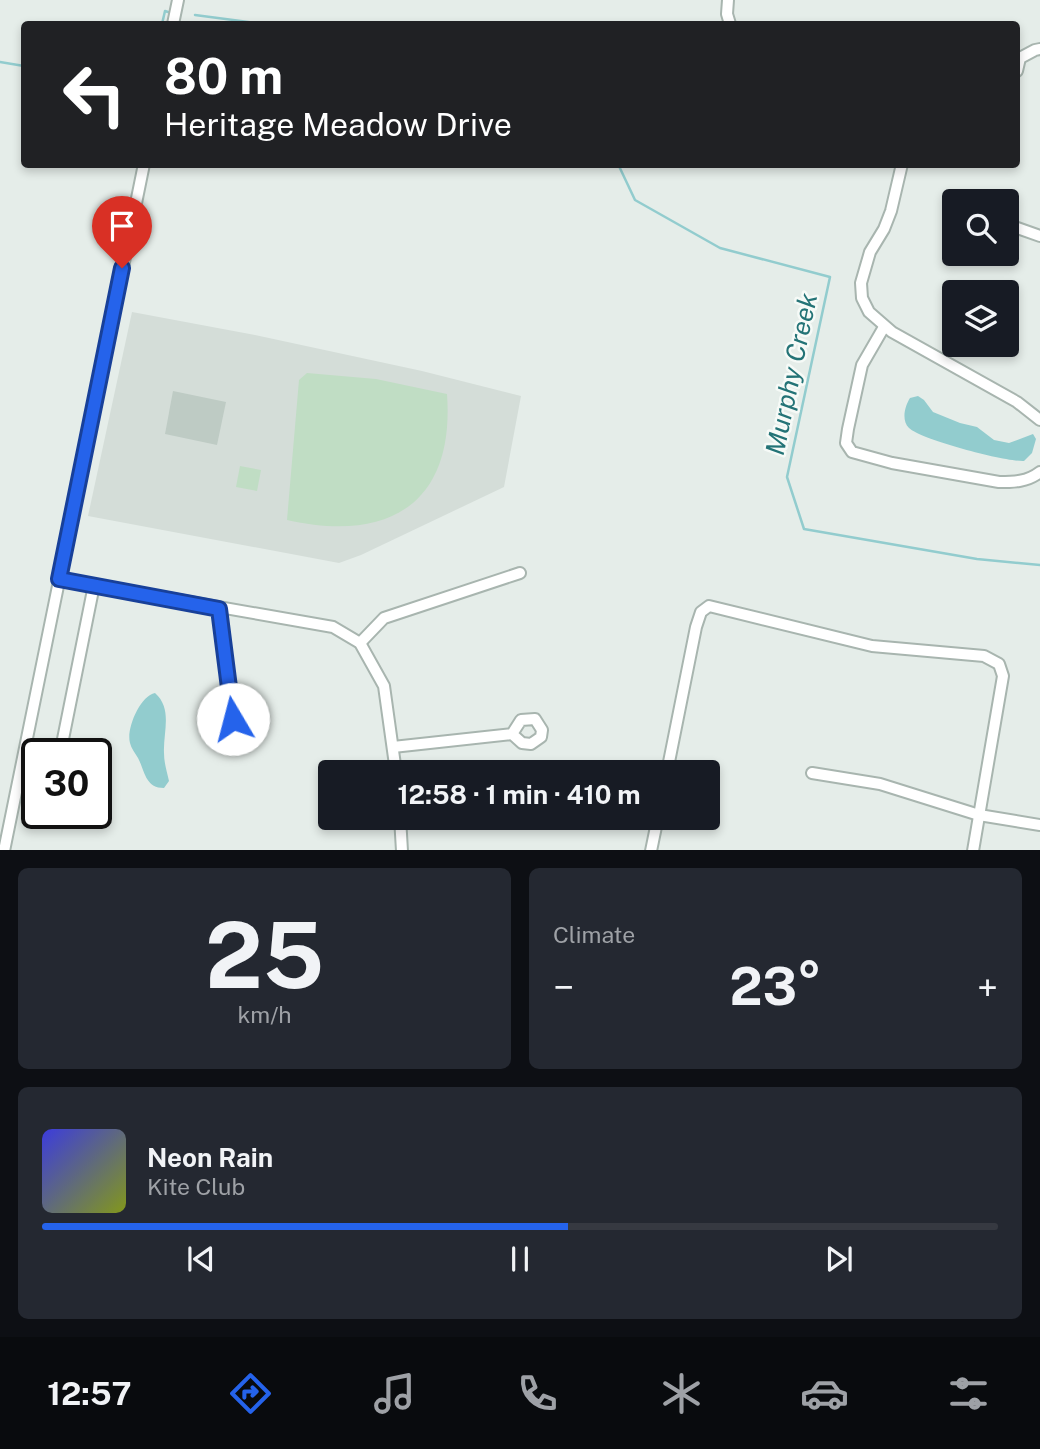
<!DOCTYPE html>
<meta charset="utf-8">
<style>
:root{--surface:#171b24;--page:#242831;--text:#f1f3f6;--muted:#9ea1a6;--line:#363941;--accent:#2563eb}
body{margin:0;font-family:"Public Sans",sans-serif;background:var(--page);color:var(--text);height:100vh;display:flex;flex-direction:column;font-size:26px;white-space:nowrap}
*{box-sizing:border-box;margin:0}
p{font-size:23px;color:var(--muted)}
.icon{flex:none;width:38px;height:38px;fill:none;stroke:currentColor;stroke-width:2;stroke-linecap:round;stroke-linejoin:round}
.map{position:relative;height:850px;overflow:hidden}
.side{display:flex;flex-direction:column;gap:18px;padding:18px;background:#0d0f14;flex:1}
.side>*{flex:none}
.top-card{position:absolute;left:21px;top:21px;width:999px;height:147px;border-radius:7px;box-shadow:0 4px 10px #0003;background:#202124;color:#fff;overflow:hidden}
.buttons{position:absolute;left:942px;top:189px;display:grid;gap:14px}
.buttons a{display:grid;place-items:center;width:77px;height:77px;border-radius:7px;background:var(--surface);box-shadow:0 4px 10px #0003;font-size:35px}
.speed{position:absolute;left:21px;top:738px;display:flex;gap:14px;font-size:35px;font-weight:700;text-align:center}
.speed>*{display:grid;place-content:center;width:91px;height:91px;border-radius:50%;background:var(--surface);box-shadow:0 4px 10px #0003;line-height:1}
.speed .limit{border:4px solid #111;border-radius:10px;background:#fff;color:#111}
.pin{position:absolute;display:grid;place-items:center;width:60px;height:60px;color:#fff;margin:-72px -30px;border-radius:50% 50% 50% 0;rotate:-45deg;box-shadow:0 0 7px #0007}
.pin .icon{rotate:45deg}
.me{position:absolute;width:77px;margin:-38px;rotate:352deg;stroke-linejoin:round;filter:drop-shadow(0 0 5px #0008)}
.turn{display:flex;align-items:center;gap:24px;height:147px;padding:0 28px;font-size:32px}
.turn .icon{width:91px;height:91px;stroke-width:2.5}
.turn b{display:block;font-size:49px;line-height:60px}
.big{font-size:52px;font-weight:700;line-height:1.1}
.side .tile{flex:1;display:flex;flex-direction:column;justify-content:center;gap:10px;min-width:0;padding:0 24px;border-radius:10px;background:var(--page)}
.side .dial{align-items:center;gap:0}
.dial b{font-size:91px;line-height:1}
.song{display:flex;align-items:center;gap:21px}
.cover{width:84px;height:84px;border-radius:10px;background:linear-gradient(135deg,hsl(240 70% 55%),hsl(70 70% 35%))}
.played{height:7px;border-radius:4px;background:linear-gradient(90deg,var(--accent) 55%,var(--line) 55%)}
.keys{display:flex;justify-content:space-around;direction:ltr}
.heat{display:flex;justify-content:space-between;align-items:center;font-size:38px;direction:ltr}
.side .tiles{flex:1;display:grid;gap:18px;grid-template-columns:1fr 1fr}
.tile:last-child{grid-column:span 2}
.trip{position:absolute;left:318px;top:760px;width:402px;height:70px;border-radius:7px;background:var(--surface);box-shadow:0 4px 10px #0003;font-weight:700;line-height:70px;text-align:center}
.menu{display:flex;height:112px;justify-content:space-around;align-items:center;background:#090b0e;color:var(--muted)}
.menu .icon{width:49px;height:49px}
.menu .on{color:var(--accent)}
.menu b{font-size:32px;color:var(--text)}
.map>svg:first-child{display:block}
.built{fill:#d4ddd8}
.green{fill:#c0ddc4}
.water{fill:#92ccce}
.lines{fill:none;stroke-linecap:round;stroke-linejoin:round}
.stream{stroke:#92ccce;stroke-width:2.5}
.building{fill:#becbc4}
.street-casing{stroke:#a8b5af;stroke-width:14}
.street{stroke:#fff;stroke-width:10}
.route-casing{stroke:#184099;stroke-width:18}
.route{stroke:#2563eb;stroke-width:12}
.labels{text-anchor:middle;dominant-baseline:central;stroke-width:5;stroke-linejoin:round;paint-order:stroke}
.water-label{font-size:26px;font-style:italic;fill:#237376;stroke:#f6faf7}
</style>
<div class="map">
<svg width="1040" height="851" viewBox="0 0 1040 851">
<rect width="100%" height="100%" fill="#e5ede9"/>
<polygon class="built" points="132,312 255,335 422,371 521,396 504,487 361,555 339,563 88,516"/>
<g class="green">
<path d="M307,373l69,6 71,15c8,110 -59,149 -160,126l12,-140z"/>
<polygon points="240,466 261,470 257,491 236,487"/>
</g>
<g class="water">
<path d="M918,396l6,4 9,12 27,11 17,4 17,13 15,3 24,-9 3,5 -4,14 -8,8c-18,1 -102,-21 -115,-33 -8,-8 -4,-22 1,-30z"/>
<path d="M155,693c18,16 8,39 9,60 0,10 3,19 5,28l-5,7c-19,0 -19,-17 -26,-30 -3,-5 -7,-10 -8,-15 -4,-14 10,-47 25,-50z"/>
</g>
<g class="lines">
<g class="stream">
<polyline points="195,15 263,24"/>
<polyline points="162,24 165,11 168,12"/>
<polyline points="0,62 24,66"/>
<polyline points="618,164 635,200 720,248 830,277 787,477 804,529 977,559 1040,565"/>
</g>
</g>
<polygon class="building" points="173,391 226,402 217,445 165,434"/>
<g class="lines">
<defs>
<g id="street">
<polyline points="728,0 727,14 730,24"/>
<polyline points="173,24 178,0"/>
<polyline points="1017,71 1020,58 1035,50 1040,49"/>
<polyline points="902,164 891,211 884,229 870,252 861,283 862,298 869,312 892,332 1017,402 1040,420"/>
<polyline points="1006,224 1040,236"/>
<path d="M884,327l-22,38 -14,64 -2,14 6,9 40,11 107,19c15,0 28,0 41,-10"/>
<polyline points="59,579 333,627 360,643 384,686 396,772"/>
<polyline points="219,609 237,747"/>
<polyline points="360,643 384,618 520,573"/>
<polyline points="393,747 512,734 521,720 535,719 542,730 541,737 531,744 522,743 512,734"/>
<polyline points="61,749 94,585"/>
<polyline points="667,772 696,627 701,612 709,606 872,646 984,656 999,664 1003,676 973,851"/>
<polyline points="812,773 880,784 979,815 1040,825"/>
<polyline points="400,817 402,851"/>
<polyline points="4,851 144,164"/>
<polyline points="651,851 658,817"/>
</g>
</defs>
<use href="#street" class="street-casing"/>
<use href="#street" class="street"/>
</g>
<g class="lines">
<defs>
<polyline id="route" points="122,268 59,579 219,609 233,719"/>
</defs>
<use href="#route" class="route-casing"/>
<use href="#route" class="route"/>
</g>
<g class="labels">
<g class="water-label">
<text transform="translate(791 374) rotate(-78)">Murphy Creek</text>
</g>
</g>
</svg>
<div class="buttons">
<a><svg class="icon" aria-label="search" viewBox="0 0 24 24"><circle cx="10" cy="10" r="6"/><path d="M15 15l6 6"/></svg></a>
<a><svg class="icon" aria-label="layers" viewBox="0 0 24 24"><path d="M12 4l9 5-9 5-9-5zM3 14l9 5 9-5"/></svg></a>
</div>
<div class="speed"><div class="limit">30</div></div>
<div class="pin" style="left:122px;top:268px;background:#d93025"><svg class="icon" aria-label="arrive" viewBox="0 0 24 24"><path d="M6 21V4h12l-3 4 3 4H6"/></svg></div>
<svg class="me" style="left:233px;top:719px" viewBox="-20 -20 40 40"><circle r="19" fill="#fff"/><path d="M0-13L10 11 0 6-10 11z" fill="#2563eb"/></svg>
<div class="trip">12:58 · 1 min · 410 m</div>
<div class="top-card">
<div class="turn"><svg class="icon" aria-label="left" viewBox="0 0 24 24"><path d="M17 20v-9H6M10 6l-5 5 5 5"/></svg><div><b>80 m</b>Heritage Meadow Drive</div></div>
</div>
</div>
<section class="side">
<div class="tiles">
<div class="tile dial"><b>25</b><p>km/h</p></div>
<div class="tile"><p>Climate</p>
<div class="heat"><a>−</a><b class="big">23°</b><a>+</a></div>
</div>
<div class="tile">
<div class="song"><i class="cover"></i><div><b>Neon Rain</b><p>Kite Club</p></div></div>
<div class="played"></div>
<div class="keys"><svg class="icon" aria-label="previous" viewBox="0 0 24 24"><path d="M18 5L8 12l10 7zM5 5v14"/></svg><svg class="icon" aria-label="pause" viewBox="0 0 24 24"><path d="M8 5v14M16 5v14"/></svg><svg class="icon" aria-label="next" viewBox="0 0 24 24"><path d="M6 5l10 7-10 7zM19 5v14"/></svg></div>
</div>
</div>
</section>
<nav class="menu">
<b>12:57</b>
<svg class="icon on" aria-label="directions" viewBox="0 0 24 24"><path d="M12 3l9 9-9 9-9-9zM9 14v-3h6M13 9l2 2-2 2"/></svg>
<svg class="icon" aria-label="music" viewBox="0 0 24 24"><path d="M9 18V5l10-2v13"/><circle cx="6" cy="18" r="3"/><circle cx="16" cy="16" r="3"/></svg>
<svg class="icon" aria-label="phone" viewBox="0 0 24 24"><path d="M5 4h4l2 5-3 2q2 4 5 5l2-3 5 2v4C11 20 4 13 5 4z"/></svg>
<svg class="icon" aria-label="climate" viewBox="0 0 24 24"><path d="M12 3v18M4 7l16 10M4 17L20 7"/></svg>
<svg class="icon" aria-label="car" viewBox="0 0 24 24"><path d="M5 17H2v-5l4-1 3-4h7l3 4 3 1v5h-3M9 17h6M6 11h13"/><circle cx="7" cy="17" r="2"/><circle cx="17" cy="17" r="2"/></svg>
<svg class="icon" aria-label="filters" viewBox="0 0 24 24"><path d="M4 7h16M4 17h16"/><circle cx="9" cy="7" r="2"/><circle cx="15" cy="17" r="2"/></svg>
</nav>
